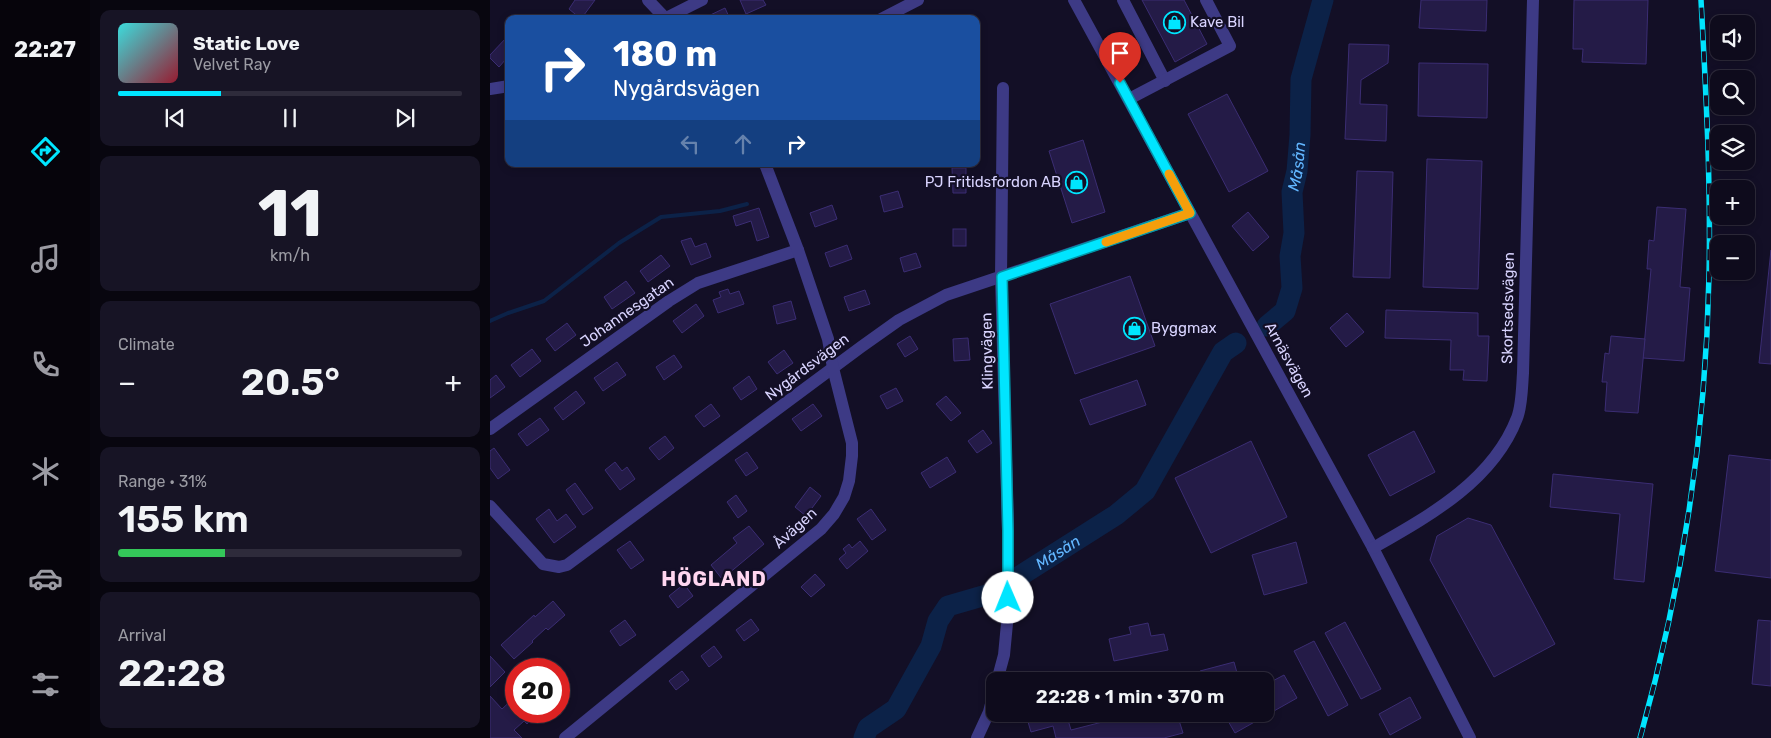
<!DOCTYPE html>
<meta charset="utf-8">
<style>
:root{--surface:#0e0b1c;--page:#171425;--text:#f1f3f6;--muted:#9b9ba3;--line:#2e2b3b;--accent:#00e5ff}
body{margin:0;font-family:Rubik,sans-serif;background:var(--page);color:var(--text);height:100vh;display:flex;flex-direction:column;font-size:19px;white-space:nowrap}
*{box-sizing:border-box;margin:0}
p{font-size:16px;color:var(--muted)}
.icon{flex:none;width:28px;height:28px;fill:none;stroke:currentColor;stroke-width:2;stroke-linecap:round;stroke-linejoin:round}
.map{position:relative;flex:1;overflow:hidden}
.sheet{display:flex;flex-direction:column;gap:10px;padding:10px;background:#08060f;width:400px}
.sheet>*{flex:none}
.guide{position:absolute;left:15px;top:15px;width:475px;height:152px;border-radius:10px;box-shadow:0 2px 8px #0003,0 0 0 1px var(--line);background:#1a4fa0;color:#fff;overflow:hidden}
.tools{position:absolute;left:1220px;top:15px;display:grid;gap:10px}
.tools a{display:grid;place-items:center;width:45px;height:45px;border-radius:10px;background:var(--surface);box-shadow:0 2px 8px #0003,0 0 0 1px var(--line);font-size:25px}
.speed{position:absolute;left:15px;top:658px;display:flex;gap:10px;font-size:25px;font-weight:700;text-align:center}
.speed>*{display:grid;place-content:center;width:65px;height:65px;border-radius:50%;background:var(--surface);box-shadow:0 2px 8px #0003,0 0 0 1px var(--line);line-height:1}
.speed .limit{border:8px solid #d22;background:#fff;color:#111}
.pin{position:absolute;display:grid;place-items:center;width:42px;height:42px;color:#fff;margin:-51px -21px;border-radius:50% 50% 50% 0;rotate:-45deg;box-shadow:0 0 5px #0007}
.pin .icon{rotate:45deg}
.me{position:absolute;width:55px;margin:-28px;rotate:359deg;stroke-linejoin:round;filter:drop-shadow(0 0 4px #0008)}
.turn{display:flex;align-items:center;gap:18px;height:105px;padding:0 25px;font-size:22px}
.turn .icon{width:65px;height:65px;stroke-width:2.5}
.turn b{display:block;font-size:35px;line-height:42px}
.lanes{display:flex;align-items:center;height:48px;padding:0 25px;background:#0003;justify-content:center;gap:25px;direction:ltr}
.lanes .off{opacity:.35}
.big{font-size:38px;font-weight:600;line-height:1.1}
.sheet .tile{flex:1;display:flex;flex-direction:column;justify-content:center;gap:8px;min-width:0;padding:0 18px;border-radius:10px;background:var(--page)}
.sheet .dial{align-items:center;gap:0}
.dial b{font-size:65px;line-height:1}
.song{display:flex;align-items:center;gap:15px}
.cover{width:60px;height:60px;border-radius:8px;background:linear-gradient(135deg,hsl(180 70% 55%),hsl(350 70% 35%))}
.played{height:5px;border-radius:2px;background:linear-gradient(90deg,var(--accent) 30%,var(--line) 30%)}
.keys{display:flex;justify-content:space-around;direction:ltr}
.heat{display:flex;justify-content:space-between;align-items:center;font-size:28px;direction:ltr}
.charge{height:8px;border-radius:4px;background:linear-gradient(90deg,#34c759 31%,var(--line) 0)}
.trip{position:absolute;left:496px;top:672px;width:288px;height:50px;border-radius:10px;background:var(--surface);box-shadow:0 2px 8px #0003,0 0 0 1px var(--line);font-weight:600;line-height:50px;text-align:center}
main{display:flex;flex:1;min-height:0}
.tab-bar{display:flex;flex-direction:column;width:90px;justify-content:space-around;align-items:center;background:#06040b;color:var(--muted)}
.tab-bar .icon{width:35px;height:35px}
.tab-bar .on{color:var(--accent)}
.tab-bar b{font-size:22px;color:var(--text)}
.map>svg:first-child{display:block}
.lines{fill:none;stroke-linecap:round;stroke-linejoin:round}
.stream{stroke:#0c2248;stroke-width:4}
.river{stroke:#0c2248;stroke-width:21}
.building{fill:#241b47;stroke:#3b2d73}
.minor{stroke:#3d3a85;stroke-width:12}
.rail-casing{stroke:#00e5ff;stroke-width:5.5}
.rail{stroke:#130f26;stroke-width:4;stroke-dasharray:11;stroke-linecap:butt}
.route-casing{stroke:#0095a6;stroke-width:12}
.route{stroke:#00e5ff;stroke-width:9}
.slow{stroke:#f59e0b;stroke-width:9}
.labels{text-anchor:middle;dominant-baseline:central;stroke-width:4.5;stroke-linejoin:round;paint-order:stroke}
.poi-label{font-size:15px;fill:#d9d4ff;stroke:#130f26;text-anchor:start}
.street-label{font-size:15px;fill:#d9d4ff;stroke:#130f26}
.water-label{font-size:16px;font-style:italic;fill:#62b6ff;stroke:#130f26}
.district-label{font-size:20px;font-weight:bold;letter-spacing:1px;fill:#ffd6f0;stroke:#130f26}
</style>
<main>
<nav class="tab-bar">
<b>22:27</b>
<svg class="icon on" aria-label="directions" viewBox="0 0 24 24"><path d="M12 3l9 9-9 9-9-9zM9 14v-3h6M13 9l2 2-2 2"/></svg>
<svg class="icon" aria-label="music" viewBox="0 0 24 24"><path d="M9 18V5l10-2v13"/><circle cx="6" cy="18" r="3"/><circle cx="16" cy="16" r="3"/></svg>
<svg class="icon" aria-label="phone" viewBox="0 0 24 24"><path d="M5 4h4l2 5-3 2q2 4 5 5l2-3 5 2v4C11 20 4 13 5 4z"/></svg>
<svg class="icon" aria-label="climate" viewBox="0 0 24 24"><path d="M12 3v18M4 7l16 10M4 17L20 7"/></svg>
<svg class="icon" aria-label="car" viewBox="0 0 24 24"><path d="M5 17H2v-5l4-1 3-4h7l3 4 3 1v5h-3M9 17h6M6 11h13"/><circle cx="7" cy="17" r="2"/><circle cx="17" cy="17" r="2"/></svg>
<svg class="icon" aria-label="filters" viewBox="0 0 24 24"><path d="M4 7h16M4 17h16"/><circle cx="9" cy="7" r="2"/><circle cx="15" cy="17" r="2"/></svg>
</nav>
<section class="sheet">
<div class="tile">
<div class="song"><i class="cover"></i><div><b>Static Love</b><p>Velvet Ray</p></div></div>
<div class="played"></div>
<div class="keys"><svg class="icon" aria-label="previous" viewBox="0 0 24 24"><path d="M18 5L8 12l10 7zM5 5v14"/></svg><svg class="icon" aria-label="pause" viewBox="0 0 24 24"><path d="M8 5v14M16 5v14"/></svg><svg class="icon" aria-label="next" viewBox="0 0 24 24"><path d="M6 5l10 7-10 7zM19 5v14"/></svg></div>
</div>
<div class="tile dial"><b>11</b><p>km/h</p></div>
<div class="tile"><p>Climate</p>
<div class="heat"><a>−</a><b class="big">20.5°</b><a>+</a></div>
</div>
<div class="tile"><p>Range · 31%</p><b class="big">155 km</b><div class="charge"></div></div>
<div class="tile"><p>Arrival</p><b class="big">22:28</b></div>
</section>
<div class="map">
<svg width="1281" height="738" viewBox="0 0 1281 738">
<rect width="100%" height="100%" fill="#130f26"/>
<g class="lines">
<polyline class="stream" points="0,321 18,313 54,301 129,243 171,217 230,211 257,204"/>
<g class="river">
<path id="s1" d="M777,326l18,-15 7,-23 -2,-32 4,-23 -2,-41 5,-21 3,-36 1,-56 22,-79"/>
<path id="s2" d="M374,738l4,-10 28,-19 35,-63 7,-25 10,-15 45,-13 123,-78 29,-24 78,-139 13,-9"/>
</g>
</g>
<g class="building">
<polygon points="85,0 105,0 91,19 79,9"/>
<polygon points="250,0 273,0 276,5 256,14"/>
<polygon points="652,0 694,0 717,44 685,62"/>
<polygon points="931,0 997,0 996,31 929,28"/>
<polygon points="1084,0 1158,0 1156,64 1092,62 1093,49 1083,49"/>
<polygon points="235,8 240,19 214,19 214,18"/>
<polygon points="17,37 19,38 19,61 16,59 9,67 0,58 0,55"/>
<polygon points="859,44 899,45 898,63 871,80 870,104 897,105 896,141 855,139"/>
<polygon points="929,63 998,64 997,118 928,116"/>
<polygon points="737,94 778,171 739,192 698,114"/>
<polygon points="593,140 615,212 582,223 559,151"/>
<polygon points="937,159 992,161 988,289 933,287"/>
<polygon points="462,168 476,168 476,193 463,193"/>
<polygon points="867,171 903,172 900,278 863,277"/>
<polygon points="408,191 413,207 394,212 390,196"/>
<polygon points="342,205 347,219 325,227 320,213"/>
<polygon points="1167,207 1196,209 1190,287 1200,288 1194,361 1153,358 1161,269 1157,269 1159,240 1164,241"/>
<polygon points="269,208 279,237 267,241 261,221 246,226 243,216"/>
<polygon points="758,212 779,237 763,251 742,226"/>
<rect x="463" y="229" width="13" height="17"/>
<polygon points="201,238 205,247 216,243 221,257 201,265 191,241"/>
<polygon points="357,245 362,259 340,267 335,253"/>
<polygon points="1281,250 1281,364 1269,363"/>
<polygon points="426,253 431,267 414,272 410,258"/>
<polygon points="171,255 180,266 158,282 150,271"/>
<polygon points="640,276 665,346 585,374 560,304"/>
<polygon points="136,281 145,293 122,309 114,297"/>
<polygon points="238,289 240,294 249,291 254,304 228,313 223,300 231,297 229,292"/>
<polygon points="375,290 380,304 359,311 354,297"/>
<polygon points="301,301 306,319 287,324 283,306"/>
<polygon points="206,304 214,316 192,333 183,321"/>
<polygon points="896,310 988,313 988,336 999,336 997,381 973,380 974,370 960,370 961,340 895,338"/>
<polygon points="857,313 874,332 856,347 840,328"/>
<polygon points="77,323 86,335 65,351 56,339"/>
<polygon points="420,336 428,349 415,357 407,344"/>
<polygon points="1121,336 1155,339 1148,413 1115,411 1117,382 1112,382 1115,353 1119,354"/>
<polygon points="478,338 480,360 464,361 463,339"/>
<polygon points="42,349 51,361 30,377 21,365"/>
<polygon points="294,350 303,363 287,374 278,362"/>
<polygon points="184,355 192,367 174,380 166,367"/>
<polygon points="127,362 136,375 113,391 104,378"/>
<polygon points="6,375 15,387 0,398 0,380"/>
<polygon points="259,376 267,389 251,400 243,388"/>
<polygon points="647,380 656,405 600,425 590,400"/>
<polygon points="406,388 413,401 397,409 390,396"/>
<polygon points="86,391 95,403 73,420 64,408"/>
<polygon points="456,396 471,413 461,421 446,404"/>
<polygon points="221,404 230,416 214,427 205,416"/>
<polygon points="323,404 332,416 311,431 302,419"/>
<polygon points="50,418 59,430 37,446 28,434"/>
<polygon points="493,430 502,443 487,453 478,441"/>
<polygon points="924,431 945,472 900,496 878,455"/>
<polygon points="175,436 184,448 169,460 159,448"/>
<polygon points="761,441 797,517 721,553 685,478"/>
<polygon points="4,448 20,470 8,479 0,468 0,451"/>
<polygon points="257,452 268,468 256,476 245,460"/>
<polygon points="1239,455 1281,460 1281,578 1225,571"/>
<polygon points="457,457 466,472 440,488 431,473"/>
<polygon points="125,462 132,471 137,467 145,479 130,490 115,470"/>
<polygon points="1063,474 1163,484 1154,582 1124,579 1130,514 1060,507"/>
<polygon points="85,483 103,508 93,515 76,490"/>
<polygon points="320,487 331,496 316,516 305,507"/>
<polygon points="246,495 257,511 248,518 237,502"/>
<polygon points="59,509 67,521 76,514 86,527 64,543 46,519"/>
<polygon points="381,509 396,530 382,540 367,519"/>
<polygon points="978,518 1001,525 1065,644 1004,677 940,560 947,536"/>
<polygon points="259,526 274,544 232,579 221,565 247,543 243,538"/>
<polygon points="140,541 154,560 141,569 127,550"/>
<polygon points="370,541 378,551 357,569 349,559 356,553 353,549 359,544 362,548"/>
<polygon points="806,542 817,583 774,595 762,555"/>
<polygon points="325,574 335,585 321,597 311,587"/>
<polygon points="194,584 203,596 188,608 179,596"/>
<polygon points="63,601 75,615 58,630 56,628 42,641 43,642 24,659 11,645 44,615 45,617"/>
<polygon points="261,619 269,630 254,641 246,630"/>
<polygon points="135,620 146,635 130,646 120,631"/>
<polygon points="1268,620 1281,621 1281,686 1262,684"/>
<polygon points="855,622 891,689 871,699 835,633"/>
<polygon points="658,623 661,636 674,634 678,650 624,661 619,639 641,634 639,627"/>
<polygon points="824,641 858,705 838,716 804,651"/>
<polygon points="224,646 232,657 219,667 211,656"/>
<polygon points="0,656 15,672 0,687"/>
<polygon points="744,662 749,680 743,681 713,681 710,671"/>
<polygon points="192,671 199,680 186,690 179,681"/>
<polygon points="572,672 574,681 552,681 551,678"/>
<polygon points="686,672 689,681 654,681"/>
<polygon points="794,675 807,698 745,733 734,714 775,714 775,685"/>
<polygon points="0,696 12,709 26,696 26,711 50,711 37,724 34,721 24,730 32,738 0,738"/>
<polygon points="920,697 931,718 900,735 889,714"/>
<polygon points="540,714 602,714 578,720 581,730 628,718 629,722 650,716 651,722 681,714 687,714 693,733 674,738 566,738 563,726 541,732 536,715"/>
</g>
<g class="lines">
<g class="minor">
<polyline points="158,0 176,19"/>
<polyline points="584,0 883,548 980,738"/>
<polyline points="633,0 675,81"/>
<polyline points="176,18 212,0"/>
<polyline points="391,19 428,0"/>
<polyline points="0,89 19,86"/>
<polyline points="639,99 740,46 716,0"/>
<polyline points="0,429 179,301 208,283 308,250"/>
<polyline points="0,506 53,564 69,567 77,565 371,347 409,320 456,295 700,213"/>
<path d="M883,548c56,-32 120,-67 144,-130 5,-12 5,-32 6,-45l10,-373"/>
<polyline points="507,681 514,655 518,613 518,531 511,277 513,88"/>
<polyline points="75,738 331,529 344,514 354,497 359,481 362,456 362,443 343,368 338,339 308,250 275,164"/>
<polyline points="487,738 499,712 505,688"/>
</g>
<defs>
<path id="rail" d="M1150,738c42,-150 66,-307 69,-462 2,-92 -3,-184 -8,-276"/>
</defs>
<use href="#rail" class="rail-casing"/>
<use href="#rail" class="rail"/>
</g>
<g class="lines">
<defs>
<polyline id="route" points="518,598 518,531 512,277 700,213 630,83"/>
</defs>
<use href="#route" class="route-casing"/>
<use href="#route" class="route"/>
<polyline class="slow" points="616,242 700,213 679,174"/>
</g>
<defs>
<symbol id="shop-ring" viewBox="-11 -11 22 22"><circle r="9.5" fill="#130f26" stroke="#00e5ff" stroke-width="1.5"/><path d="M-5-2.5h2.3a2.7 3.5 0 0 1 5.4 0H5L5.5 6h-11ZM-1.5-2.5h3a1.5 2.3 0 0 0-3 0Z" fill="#00e5ff"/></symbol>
</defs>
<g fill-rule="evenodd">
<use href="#shop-ring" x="672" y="10" width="25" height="25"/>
<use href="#shop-ring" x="574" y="170" width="25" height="25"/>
<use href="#shop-ring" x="632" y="316" width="25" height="25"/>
</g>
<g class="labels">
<g class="poi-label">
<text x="700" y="22">Kave Bil</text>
<text x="571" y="182" text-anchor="end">PJ Fritidsfordon AB</text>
<text x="661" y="328">Byggmax</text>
</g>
<g class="street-label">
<text transform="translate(1018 308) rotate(-89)">Skortsedsvägen</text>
<text transform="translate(137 312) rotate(-35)">Johannesgatan</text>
<text transform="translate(497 351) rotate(-91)">Klingvägen</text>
<text transform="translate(799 360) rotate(61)">Arnäsvägen</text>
<text transform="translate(317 367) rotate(-37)">Nygårdsvägen</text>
<text transform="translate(305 528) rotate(-42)">Åvägen</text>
</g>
<g class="water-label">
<text stroke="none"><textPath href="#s1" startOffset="170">Måsån</textPath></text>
<text stroke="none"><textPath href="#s2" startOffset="284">Måsån</textPath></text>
</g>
<g class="district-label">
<text x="224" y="579">HÖGLAND</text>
</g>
</g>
</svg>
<div class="tools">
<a><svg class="icon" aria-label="sound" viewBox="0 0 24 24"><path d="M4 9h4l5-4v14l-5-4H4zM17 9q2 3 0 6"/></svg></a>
<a><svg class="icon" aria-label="search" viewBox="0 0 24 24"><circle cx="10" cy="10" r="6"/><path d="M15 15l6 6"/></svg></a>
<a><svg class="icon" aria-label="layers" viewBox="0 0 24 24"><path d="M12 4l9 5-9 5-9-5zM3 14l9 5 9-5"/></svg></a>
<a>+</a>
<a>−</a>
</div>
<div class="speed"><div class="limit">20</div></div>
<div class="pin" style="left:630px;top:83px;background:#d93025"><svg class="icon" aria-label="arrive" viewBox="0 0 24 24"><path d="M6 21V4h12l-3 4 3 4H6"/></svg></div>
<svg class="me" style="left:518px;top:598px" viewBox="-20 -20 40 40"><circle r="19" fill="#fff"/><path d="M0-13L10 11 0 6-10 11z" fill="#00e5ff"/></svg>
<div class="trip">22:28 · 1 min · 370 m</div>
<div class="guide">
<div class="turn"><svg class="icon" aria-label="right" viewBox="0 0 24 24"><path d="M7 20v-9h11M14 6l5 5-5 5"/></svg><div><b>180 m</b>Nygårdsvägen</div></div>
<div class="lanes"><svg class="icon off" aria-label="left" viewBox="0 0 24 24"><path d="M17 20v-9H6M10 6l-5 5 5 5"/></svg><svg class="icon off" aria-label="ahead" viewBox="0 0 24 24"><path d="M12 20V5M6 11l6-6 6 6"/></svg><svg class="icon" aria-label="right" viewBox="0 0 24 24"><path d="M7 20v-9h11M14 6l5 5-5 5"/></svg></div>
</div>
</div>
</main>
